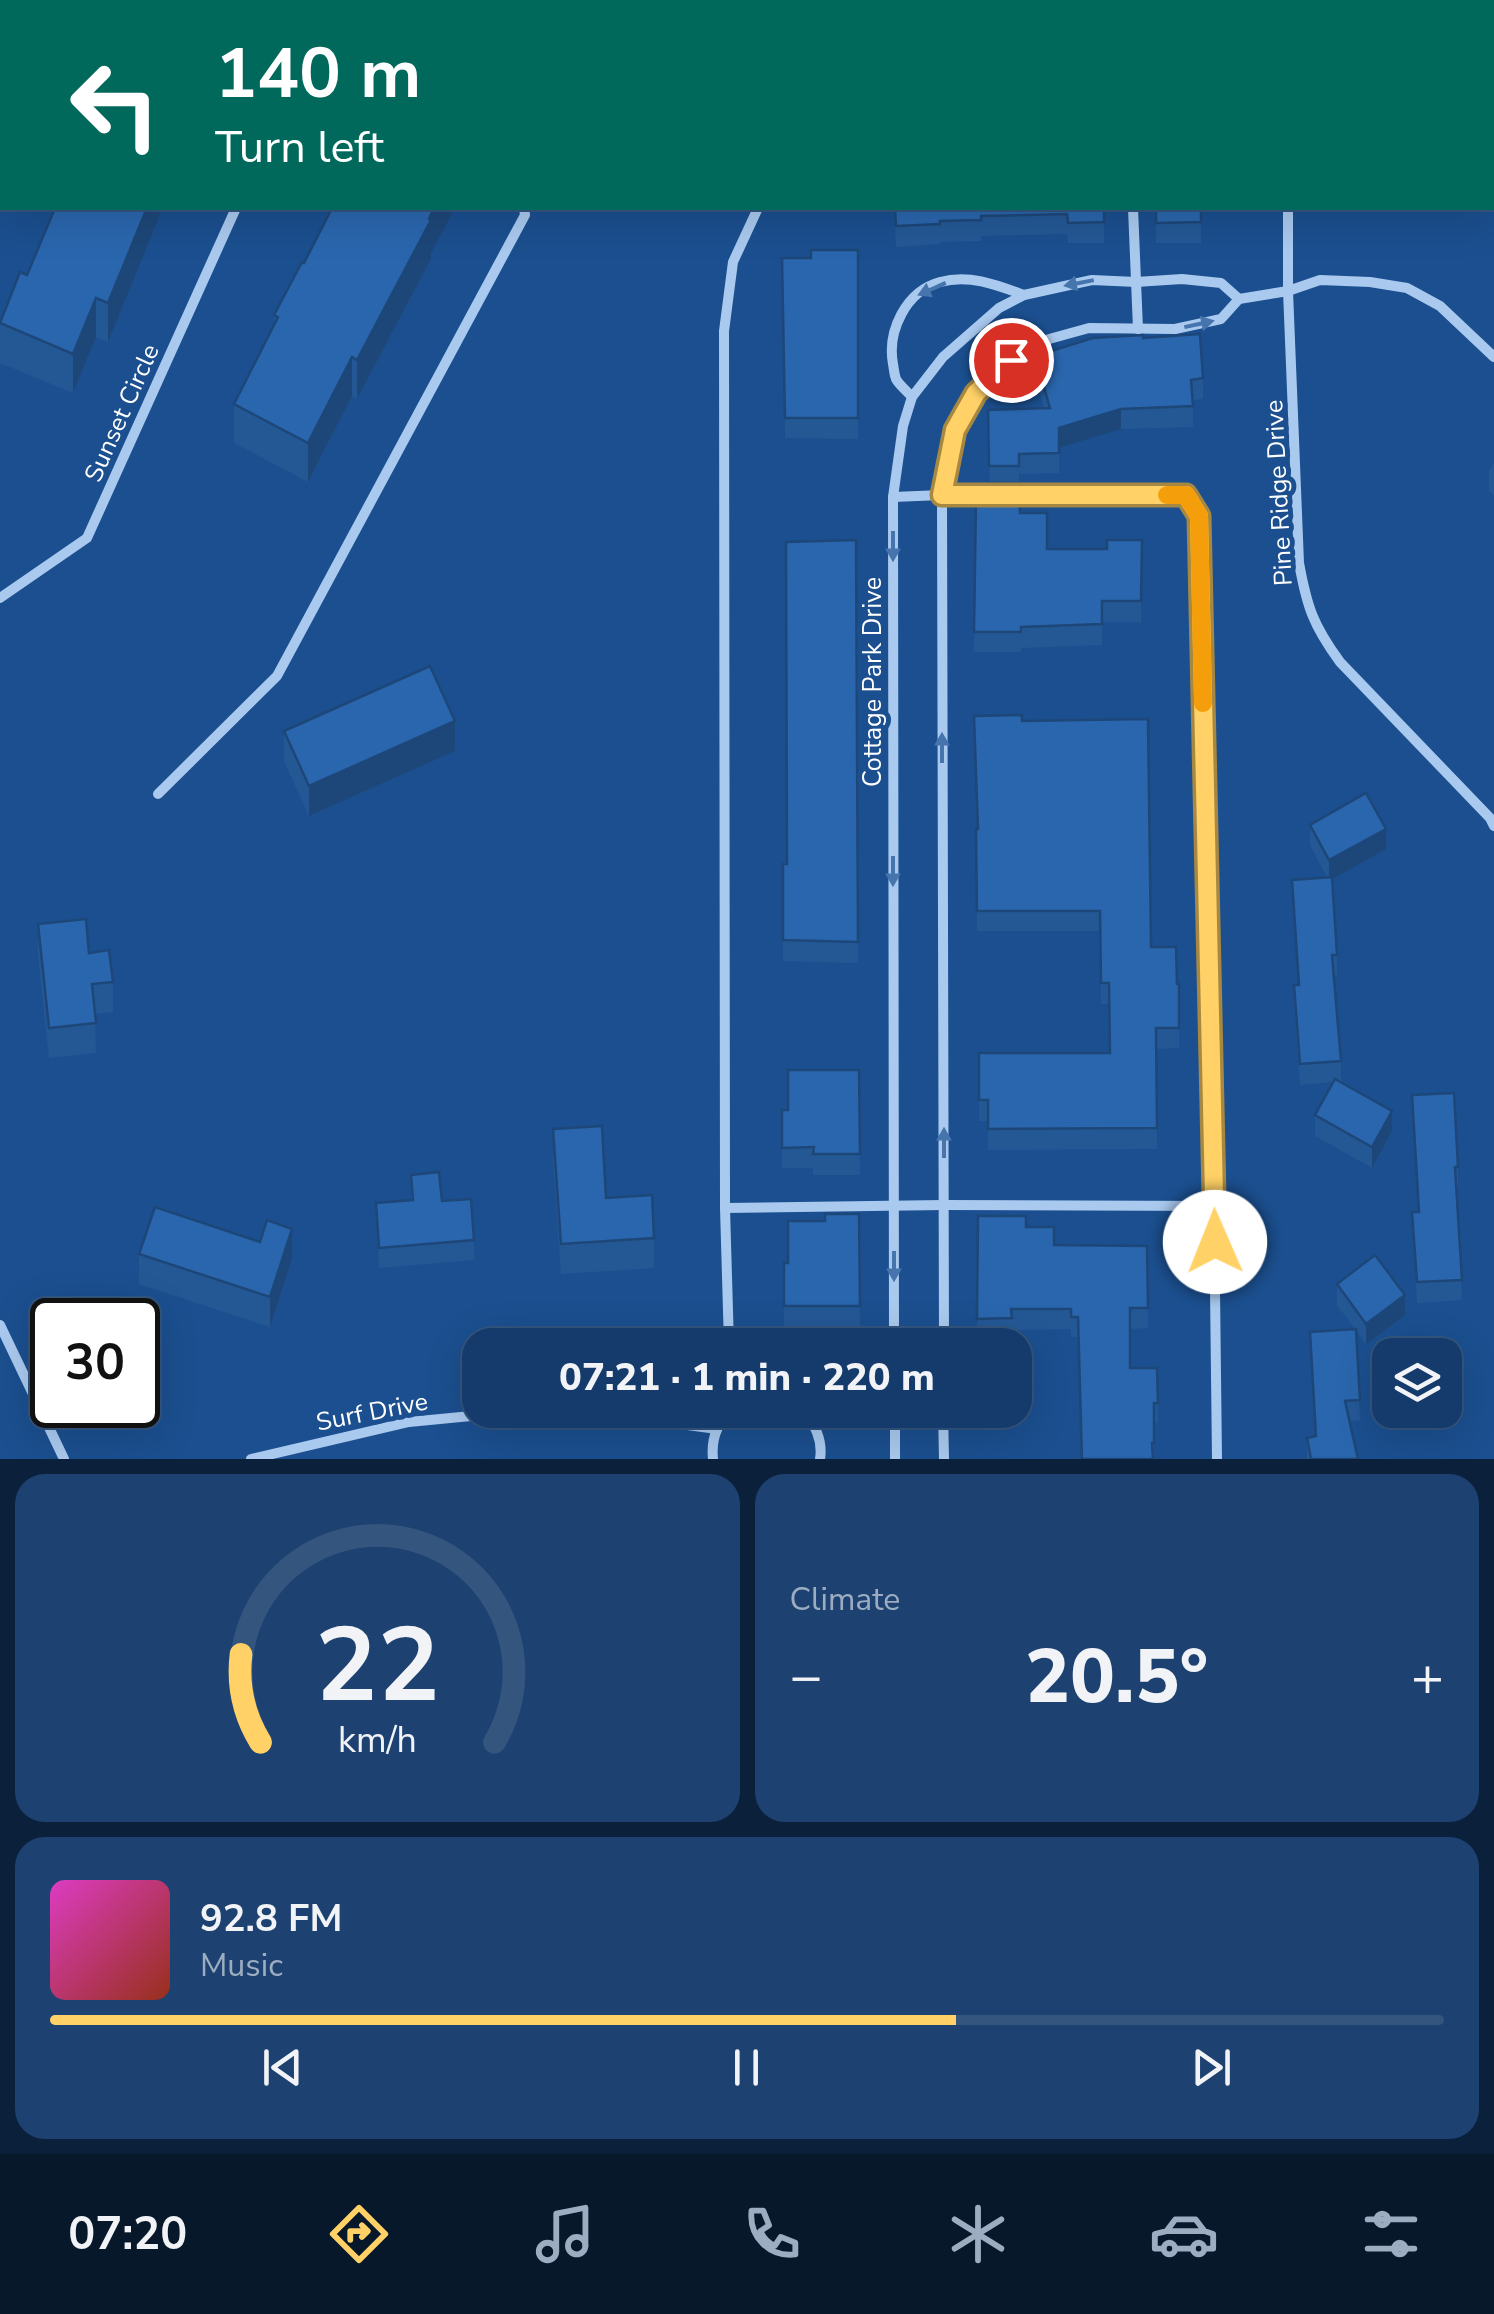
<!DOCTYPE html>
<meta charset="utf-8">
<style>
:root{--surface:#143b6b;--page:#1d4271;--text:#f1f3f6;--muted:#9dadc1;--line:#33557e;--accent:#ffd166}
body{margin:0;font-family:"Nunito Sans",sans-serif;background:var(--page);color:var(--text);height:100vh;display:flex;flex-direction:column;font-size:38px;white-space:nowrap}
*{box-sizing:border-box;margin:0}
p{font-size:32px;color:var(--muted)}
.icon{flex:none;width:55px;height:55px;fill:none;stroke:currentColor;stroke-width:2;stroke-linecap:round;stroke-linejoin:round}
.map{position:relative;height:1459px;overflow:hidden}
.side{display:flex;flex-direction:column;gap:15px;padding:15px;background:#0b203b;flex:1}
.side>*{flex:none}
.top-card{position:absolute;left:0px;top:0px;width:1495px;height:210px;box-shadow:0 10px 40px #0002,0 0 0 2px var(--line);background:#00695c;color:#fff;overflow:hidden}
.tools{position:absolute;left:1372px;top:1338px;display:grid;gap:20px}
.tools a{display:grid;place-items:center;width:90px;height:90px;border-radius:20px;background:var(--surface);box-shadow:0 10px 40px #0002,0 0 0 2px var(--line);font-size:50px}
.speed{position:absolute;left:30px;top:1298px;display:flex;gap:20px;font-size:50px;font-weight:700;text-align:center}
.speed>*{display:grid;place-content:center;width:130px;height:130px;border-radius:50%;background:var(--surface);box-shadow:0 10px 40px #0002,0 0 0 2px var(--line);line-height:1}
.speed .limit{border:5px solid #111;border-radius:15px;background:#fff;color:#111}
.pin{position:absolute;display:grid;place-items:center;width:85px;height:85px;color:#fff;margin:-42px;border:5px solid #fff;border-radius:50%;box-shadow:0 2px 10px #0007}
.me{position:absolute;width:110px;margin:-55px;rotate:359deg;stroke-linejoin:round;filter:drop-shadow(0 0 8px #0008)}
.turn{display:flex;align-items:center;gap:35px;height:210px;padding:0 50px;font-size:45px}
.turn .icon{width:130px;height:130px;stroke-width:2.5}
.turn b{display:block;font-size:70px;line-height:85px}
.big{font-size:75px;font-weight:800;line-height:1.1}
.side .tile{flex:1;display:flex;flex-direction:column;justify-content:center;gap:15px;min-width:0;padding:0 35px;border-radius:30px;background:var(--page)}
.side .dial{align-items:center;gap:0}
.dial svg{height:260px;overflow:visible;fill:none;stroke:var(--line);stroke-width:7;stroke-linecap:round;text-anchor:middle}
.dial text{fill:var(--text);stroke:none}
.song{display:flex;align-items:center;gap:30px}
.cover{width:120px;height:120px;border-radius:15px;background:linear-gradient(135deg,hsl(310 70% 55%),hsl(10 70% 35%))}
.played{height:10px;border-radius:5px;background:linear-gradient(90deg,var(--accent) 65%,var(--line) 65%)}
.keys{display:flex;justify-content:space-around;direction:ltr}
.heat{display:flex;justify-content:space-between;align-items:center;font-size:55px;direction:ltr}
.side .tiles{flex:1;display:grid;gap:15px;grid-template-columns:1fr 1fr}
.tile:last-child{grid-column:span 2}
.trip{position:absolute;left:462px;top:1328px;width:570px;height:100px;border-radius:30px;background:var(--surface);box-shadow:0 10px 40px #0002,0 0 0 2px var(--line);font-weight:800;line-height:100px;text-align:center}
.dock{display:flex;height:160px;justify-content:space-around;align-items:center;background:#08182b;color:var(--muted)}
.dock .icon{width:70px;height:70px}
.dock .active{color:var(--accent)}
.dock b{font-size:45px;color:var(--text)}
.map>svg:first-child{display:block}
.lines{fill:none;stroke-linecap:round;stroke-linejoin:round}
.street{stroke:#a9c9ee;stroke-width:10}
.wall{fill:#245895}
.shaded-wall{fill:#1d4779}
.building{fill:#2a66ad;stroke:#1d4779;stroke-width:2.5}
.oneway{fill:#4674ac}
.route-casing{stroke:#a68842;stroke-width:25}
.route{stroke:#ffd166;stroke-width:18}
.slow{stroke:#f59e0b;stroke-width:18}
.labels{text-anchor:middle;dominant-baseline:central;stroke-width:10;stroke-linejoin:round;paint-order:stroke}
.street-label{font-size:25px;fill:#fff;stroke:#1b4f8f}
</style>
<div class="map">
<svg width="1494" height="1459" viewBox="0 0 1494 1459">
<rect width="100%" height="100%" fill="#1b4f8f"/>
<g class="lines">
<g class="street">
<polyline points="283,0 283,2"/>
<polyline points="1286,0 1286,2"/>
<polyline points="1133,208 1138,329"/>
<path d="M1288,208v83l11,272c8,44 14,62 41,99l150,156 4,8"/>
<path d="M912,397c-4,-5 -13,-12 -16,-18 -2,-5 -2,-10 -3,-15 -6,-33 13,-73 47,-82 30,-8 57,3 84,13"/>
<polyline points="893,497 942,495 1186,495 1199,516 1214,1206 1217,1459"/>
<polyline points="0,598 87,538 236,208"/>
<polyline points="158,794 277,676 525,215 524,208"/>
<polyline points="725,1208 944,1205 1214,1206"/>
<polyline points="0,1325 64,1459"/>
<polyline points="729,1345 725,1208 724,331 733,262 758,208"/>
<polyline points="894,1345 893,497 903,426 912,397 943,357 999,308 1024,295 1092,280 1136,282 1182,279 1221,283 1239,299"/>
<polyline points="944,1345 942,495 955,430 976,393 1011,360 1042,341 1089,328 1175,329 1221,319 1239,299 1288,291 1320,280 1370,282 1407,288 1440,306 1494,357"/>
<path d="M801,1410c14,12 22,31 19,49"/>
<polyline points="895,1410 895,1459"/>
<polyline points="943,1410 944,1459"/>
<polyline points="251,1459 409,1422 513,1412 621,1416 717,1429"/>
<path d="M713,1459c-2,-19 4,-36 18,-49"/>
</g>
</g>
<g class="wall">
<polygon points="0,0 37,0 37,2 2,2 2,104 0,103"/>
<rect x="783" y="0" width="428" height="2"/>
<polygon points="55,208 163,208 108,342 96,337 73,393 0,363 0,320 27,275"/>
<polygon points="894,208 1104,208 1104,243 1068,243 1067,234 981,236 981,241 940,242 940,244 896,247"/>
<rect x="1156" y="208" width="45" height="35"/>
<polygon points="858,250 858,439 785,438 782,258 811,258"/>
<polygon points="431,253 431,259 357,399 352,396 308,482 234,443 234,404 274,326 274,315 304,263"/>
<polygon points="1143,338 1203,378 1203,399 1193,400 1193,427 1121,429 1059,448 1059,473 1019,474 1020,513 1047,549 1107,549 1142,540 1141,622 1102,622 1102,645 1021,648 1021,652 974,652 976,500 990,500 988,410 1044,408 1035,376 1035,356"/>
<polygon points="1494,464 1494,495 1489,491 1489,470"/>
<polygon points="856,540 858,963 783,961 783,864 787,864"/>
<polygon points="1022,721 1151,947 1177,984 1179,984 1179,1048 1156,1049 1157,1149 988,1150 988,1121 979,1121 979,1053 1110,1053 1109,1004 1101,1004 1100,931 977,931 976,829"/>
<polygon points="284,731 455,751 309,816 284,761"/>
<polygon points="1310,825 1386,849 1332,879 1337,955 1337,975 1334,975 1341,1061 1341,1081 1392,1131 1372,1168 1315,1136 1315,1115 1333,1082 1300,1085 1294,1006 1294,985 1298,985 1292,880 1327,877 1310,845"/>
<polygon points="38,924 89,953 113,982 113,1012 95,1014 96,1053 49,1058 38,955"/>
<polygon points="859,1070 860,1175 813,1175 813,1168 782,1168 782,1110 788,1110"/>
<polygon points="1412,1095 1458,1167 1458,1187 1456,1187 1462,1300 1417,1303 1412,1212 1418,1212"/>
<polygon points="553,1129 606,1198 654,1238 654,1268 561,1274 553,1159"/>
<polygon points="411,1175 442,1201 474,1240 474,1260 379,1268 376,1203 411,1200"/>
<polygon points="859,1214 860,1326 784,1327 784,1263 788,1263 825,1221"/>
<polygon points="978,1216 1026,1227 1054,1245 1147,1246 1148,1328 1130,1329 1130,1368 1157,1368 1158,1423 1154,1423 1154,1459 1082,1459 1078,1337 1071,1337 1071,1329 1012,1330 1012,1339 977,1339"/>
<polygon points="139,1254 292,1259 270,1327 139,1284"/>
<polygon points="1337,1284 1405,1315 1366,1344 1356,1330 1360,1420 1349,1421 1358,1459 1307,1459 1307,1438 1315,1437 1310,1332 1355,1329 1337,1305"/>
</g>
<g class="shaded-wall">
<polygon points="147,208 163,208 108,342 108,303"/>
<polygon points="434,208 455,208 431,253 431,259 357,399 357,360"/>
<polygon points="96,298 96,337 73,393 73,354"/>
<polygon points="352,357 352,396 308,482 308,443"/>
<polygon points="1121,409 1121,429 1059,448 1059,428"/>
<polygon points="455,721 455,751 309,816 309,786"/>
<polygon points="1386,829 1386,849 1329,881 1329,860"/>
<polygon points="1392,1111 1392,1131 1372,1168 1372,1147"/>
<polygon points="292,1229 292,1259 270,1327 270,1297"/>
<polygon points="1405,1295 1405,1315 1366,1344 1366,1324"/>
</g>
<g class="building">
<polygon points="0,0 35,0 35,2 2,2 2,65 0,64"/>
<polygon points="1006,0 1208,0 1208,2 1025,2"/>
<rect x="1402" y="0" width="53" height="2"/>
<polygon points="55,208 147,208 108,303 96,298 73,354 0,323 20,272 27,275"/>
<polygon points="332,208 434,208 429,219 431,220 357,360 352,357 308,443 234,404 278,317 274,315 302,262 304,263"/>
<polygon points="895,208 1104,208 1104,222 1068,223 1067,214 981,216 981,220 940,221 940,224 896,226"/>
<polygon points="1156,208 1201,208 1201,222 1156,223"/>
<polygon points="811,250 858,250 858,418 785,418 782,258 811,258"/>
<polygon points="1200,334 1203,378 1191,380 1193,406 1121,409 1059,428 1059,453 1019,454 1019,466 989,466 988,410 1050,408 1035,356 1093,338 1143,335 1143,338"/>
<polygon points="990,483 1019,483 1020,513 1047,513 1047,549 1107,549 1107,540 1142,540 1141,601 1102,601 1102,624 1021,627 1021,632 974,632 976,500 990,500"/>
<polygon points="856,540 858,942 783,940 783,864 787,864 786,542"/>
<polygon points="430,666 455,721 309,786 284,731"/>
<polygon points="1022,715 1022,721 1148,719 1151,947 1176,947 1177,984 1179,984 1179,1028 1156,1028 1157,1128 988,1129 988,1100 979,1100 979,1053 1110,1053 1109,983 1101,983 1100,911 977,911 976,829 978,829 974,716"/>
<polygon points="1366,793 1386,829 1329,860 1310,825"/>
<polygon points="1332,877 1337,955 1332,955 1341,1061 1300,1064 1294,985 1299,985 1292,880"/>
<polygon points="86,919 89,953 109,950 113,982 92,984 96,1023 49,1028 38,924"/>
<polygon points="788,1070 859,1070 860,1154 813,1154 814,1147 782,1148 782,1110 788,1110"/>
<polygon points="1335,1079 1392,1111 1372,1147 1315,1115"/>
<polygon points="1454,1093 1458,1167 1455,1167 1462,1280 1417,1282 1412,1212 1419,1212 1412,1095"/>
<polygon points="602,1126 606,1198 652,1195 654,1238 561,1244 553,1129"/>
<polygon points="439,1172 442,1201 471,1199 474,1240 379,1248 376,1203 413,1200 411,1175"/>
<polygon points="155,1207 260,1242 267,1220 292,1229 270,1297 139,1254"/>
<polygon points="825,1214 859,1214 860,1306 784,1306 784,1263 788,1263 788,1221 825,1221"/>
<polygon points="978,1216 1026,1216 1026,1227 1054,1227 1054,1245 1147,1246 1148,1308 1130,1308 1130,1368 1157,1368 1158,1403 1154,1403 1154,1443 1152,1443 1153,1459 1082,1459 1078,1317 1071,1317 1071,1309 1011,1309 1012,1318 977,1319"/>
<polygon points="1375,1255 1405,1295 1366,1324 1337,1284"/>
<polygon points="1356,1329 1360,1400 1345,1401 1358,1459 1311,1459 1307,1438 1316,1436 1310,1332"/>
</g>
<defs><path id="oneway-solid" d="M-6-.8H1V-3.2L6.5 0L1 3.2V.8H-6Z" transform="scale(2.5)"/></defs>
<g class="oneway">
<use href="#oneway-solid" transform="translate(1079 283) rotate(169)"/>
<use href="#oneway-solid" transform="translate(932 289) rotate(156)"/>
<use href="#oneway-solid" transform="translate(1199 324) rotate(-12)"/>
<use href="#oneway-solid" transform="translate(893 546) rotate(90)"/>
<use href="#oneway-solid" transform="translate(942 748) rotate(-90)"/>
<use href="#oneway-solid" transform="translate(893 871) rotate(90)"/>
<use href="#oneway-solid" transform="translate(944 1143) rotate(-90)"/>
<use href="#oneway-solid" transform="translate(894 1266) rotate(90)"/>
</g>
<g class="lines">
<defs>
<polyline id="route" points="1011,360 976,393 955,430 942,495 1186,495 1199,516 1215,1242"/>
</defs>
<use href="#route" class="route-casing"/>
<use href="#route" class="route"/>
<polyline class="slow" points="1167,495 1186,495 1199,516 1203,703"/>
</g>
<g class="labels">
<g class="street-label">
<text transform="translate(122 413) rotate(-66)">Sunset Circle</text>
<text transform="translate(1279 493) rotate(-93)">Pine Ridge Drive</text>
<text transform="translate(873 682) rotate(-90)">Cottage Park Drive</text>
<text transform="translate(372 1412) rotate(-11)">Surf Drive</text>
</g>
</g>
</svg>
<div class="tools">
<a><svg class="icon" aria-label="layers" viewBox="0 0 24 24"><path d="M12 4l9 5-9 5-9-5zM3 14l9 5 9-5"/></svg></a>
</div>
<div class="speed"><div class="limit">30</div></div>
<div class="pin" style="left:1011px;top:360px;background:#d93025"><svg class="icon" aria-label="arrive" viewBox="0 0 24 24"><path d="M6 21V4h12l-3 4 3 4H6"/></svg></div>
<svg class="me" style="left:1215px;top:1242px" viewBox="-20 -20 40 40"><circle r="19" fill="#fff"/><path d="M0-13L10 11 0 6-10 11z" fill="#ffd166"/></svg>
<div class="trip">07:21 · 1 min · 220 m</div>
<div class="top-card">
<div class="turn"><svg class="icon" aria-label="left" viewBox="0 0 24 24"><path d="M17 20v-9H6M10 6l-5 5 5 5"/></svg><div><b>140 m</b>Turn left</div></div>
</div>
</div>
<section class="side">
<div class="tiles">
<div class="tile dial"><svg viewBox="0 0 100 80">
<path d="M14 69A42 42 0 1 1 86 69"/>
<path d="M14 69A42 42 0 0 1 8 42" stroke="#ffd166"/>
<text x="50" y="56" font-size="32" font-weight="700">22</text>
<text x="50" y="72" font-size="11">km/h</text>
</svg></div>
<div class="tile"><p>Climate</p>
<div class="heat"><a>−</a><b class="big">20.5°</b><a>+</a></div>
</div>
<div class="tile">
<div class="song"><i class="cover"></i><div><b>92.8 FM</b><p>Music</p></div></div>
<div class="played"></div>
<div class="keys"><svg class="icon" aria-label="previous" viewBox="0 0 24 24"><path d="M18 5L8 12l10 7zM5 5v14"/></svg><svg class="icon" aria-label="pause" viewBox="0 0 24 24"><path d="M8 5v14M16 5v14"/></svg><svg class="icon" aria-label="next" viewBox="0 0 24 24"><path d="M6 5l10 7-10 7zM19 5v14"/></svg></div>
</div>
</div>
</section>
<nav class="dock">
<b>07:20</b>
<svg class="icon active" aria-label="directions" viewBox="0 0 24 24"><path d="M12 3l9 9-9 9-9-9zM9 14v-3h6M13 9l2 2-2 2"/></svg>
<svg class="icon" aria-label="music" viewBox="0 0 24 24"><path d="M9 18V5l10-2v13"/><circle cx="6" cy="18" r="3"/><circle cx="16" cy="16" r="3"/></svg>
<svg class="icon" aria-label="phone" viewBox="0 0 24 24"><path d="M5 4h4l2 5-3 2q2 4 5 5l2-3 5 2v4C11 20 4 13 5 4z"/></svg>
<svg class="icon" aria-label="climate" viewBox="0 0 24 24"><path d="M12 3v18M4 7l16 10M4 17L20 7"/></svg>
<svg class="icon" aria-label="car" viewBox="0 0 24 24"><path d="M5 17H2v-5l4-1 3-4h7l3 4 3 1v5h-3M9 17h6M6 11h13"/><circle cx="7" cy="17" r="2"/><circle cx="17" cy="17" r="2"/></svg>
<svg class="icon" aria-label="filters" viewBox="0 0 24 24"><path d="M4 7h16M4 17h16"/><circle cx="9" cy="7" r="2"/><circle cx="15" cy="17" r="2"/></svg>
</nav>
